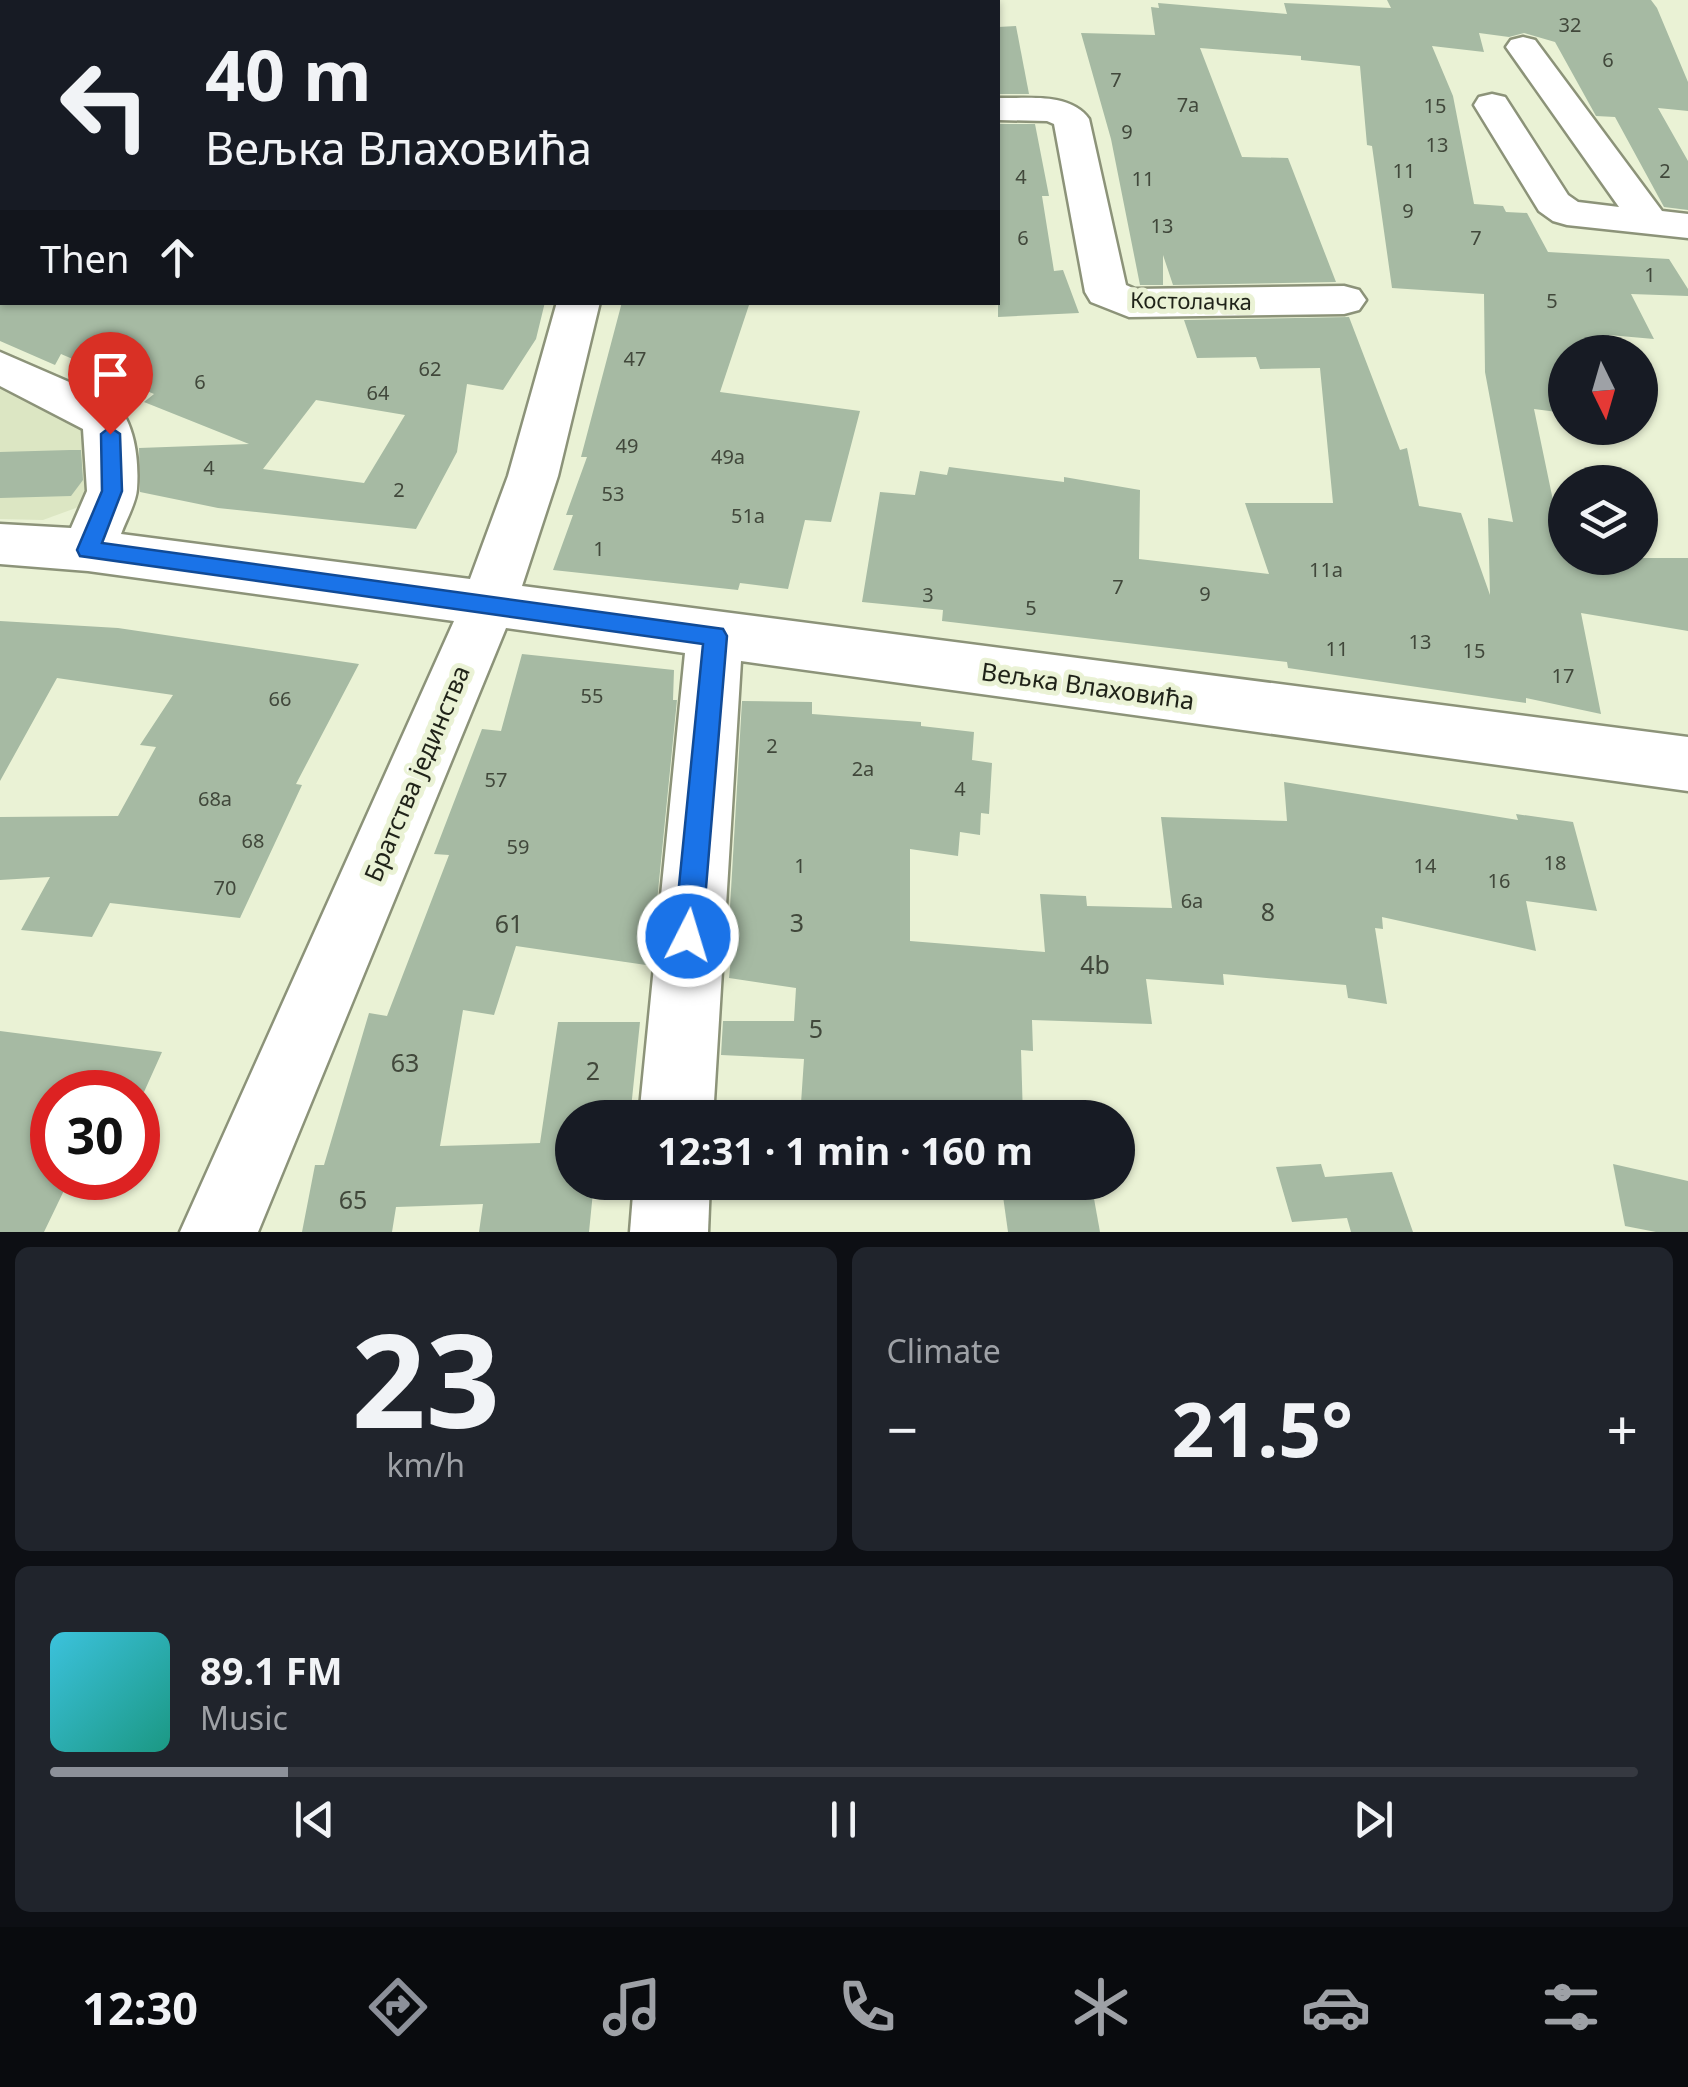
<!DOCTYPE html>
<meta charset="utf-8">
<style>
:root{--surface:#171b24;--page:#20242c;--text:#f1f3f6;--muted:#9ea1a6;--line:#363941;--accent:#8c9099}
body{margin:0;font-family:"Noto Sans",sans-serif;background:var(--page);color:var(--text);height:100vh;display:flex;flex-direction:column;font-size:38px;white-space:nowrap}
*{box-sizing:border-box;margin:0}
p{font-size:32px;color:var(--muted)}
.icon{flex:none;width:55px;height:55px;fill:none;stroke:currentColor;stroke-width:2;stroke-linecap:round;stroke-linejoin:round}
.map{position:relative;height:1232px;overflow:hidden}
.panel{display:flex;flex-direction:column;gap:15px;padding:15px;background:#0d0f14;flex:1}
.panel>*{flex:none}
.guide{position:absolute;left:0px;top:0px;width:1000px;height:305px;box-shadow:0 2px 8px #0004;background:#171b24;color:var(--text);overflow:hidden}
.needle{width:65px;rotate:175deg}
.tools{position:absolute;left:1548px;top:335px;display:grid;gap:20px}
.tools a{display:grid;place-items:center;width:110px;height:110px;border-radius:50%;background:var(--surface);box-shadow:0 2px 8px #0004;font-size:50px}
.speed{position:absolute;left:30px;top:1070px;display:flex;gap:20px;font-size:50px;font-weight:700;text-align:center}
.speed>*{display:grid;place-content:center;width:130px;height:130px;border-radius:50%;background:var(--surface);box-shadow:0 2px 8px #0004;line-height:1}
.speed .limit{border:15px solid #d22;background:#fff;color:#111}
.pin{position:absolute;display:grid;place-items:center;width:85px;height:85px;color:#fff;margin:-102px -42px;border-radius:50% 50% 50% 0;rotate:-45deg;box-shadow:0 0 10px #0007}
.pin .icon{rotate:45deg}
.me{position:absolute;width:110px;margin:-55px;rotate:5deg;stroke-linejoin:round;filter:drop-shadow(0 0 8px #0008)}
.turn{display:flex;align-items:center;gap:35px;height:210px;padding:0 40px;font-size:45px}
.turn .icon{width:130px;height:130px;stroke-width:2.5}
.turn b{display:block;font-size:70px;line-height:85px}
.then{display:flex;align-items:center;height:95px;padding:0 40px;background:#0003;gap:20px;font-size:38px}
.big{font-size:75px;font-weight:700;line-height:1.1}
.panel .tile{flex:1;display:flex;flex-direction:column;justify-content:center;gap:15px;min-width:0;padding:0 35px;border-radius:15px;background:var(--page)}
.panel .dial{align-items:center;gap:0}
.dial b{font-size:130px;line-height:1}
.song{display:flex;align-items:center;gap:30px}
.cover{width:120px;height:120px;border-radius:15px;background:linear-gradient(135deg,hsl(190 70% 55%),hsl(170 70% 35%))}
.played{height:10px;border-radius:5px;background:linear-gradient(90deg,var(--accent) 15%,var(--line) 15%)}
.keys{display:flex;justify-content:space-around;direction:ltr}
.heat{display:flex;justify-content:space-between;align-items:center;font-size:55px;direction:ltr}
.panel .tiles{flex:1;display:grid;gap:15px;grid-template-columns:1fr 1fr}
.tile:last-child{grid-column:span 2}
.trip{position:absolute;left:555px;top:1100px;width:580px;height:100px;border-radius:50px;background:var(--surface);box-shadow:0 2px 8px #0004;font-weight:700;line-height:100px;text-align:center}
.tabs{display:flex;height:160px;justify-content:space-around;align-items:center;background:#090b0e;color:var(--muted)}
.tabs .icon{width:70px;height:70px}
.tabs .active{color:var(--accent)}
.tabs b{font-size:45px;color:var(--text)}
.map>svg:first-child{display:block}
.built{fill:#dce6c3}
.building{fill:#a6baa3;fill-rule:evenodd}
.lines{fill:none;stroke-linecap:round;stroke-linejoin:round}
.minor-casing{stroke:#8c9379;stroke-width:5}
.minor{fill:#fff;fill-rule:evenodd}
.route{fill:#1a73e8;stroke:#114b97;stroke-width:2.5}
.labels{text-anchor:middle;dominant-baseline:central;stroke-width:10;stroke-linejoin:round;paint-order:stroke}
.number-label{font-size:20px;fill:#41483b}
.far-street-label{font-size:22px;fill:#1f2218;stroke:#eaf2d5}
.street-label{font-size:25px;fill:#1f2218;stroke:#eaf2d5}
.near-number-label{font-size:25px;fill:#41483b}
</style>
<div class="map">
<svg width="1688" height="1232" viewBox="0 0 1688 1232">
<rect width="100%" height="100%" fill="#eaf2d5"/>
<polygon class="built" points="0,386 90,432 95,501 43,520 0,519"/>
<g class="building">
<polygon points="1387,0 1651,0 1657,8 1688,82 1688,111 1658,108 1688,161 1688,210 1664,207 1615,117 1596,116 1555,42 1524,33 1509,37 1479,33 1484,52 1432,46 1453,96 1474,204 1503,206 1506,212 1527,213 1548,252 1669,259 1688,289 1688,296 1631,294 1654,339 1609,335 1614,352 1565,352 1565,413 1534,409 1565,558 1688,558 1688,631 1581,613 1601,714 1526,698 1526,703 1288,668 1287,662 942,621 943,610 862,602 880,492 915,495 920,471 947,475 949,467 1064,482 1064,477 1140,490 1139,559 1269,574 1245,503 1333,503 1320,368 1260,369 1256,357 1197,358 1184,320 1349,317 1400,450 1407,448 1419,506 1461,513 1490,595 1488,518 1513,522 1485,372 1484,294 1392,288 1372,146 1367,145 1360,66 1301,60 1301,56 1200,48 1242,157 1288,158 1336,282 1173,285 1163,255 1163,285 1140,285 1111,139 1081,33 1155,35 1151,7 1159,8 1158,3 1287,14 1284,3 1391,8"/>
<polygon points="1016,26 1029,94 998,94 998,27"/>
<polygon points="998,124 1035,124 1049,196 1042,196 1054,271 1063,270 1079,313 998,317"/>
<path d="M0,302h545l-9,37 -33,51 -36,-6 -10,68 -41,77 -198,-21 -78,-16 -1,-44 110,-4 -105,-42 10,-8 -93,-40 -6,11 -55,-24zM316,400l89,15 -41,68 -101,-14z"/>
<polygon points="622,302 750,302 720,392 860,411 831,522 805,520 788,589 740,583 738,590 553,570 573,515 566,515 587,457 581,457"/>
<polygon points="70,450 81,450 83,480 71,496 0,498 0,452"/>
<polygon points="0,621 118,628 359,664 296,784 302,785 240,918 110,903 92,937 21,930 50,877 0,880 0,817 118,816 156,747 140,745 173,695 57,678 0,781"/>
<polygon points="522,654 674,670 673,700 677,700 651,962 646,965 516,946 494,1015 463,1010 440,1146 540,1143 558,1022 640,1022 630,1118 572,1118 572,1182 594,1182 589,1232 479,1232 483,1204 396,1207 392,1232 302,1232 315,1165 324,1165 369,1013 387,1016 449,855 434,854 482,729 501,731"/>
<polygon points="742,701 812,702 812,714 921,722 921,726 974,732 972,760 992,763 989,814 981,813 980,835 960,832 958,856 910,849 910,941 1045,952 1040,894 1086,896 1087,906 1172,908 1161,817 1287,821 1284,782 1518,820 1516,814 1573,822 1597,911 1526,901 1536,951 1382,917 1383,929 1375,928 1387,1004 1348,998 1346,985 1223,974 1224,985 1146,979 1152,1024 1032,1020 1033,1051 1021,1050 1023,1118 800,1118 804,1059 721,1055 723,1021 794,1021 796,988 729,978 731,958 727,959"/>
<polygon points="0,1031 162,1052 144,1092 52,1092 52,1178 70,1178 44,1232 0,1232"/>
<polygon points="1321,1164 1325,1177 1392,1172 1413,1232 1351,1232 1347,1218 1292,1222 1276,1167"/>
<polygon points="1613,1164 1688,1181 1688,1232 1656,1232 1625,1226"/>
<polygon points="1001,1182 1091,1182 1100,1232 1008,1232"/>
</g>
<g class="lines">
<defs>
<g id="minor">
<polygon points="1523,37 1535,40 1662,211 1688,214 1688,238 1567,225 1553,221 1539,211 1474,105 1479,97 1492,94 1505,97 1568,195 1578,202 1619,207 1506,47 1511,40"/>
<path d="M998,98c29,1 72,-6 91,21l37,166 9,4 209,-3 15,4 7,10 -7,10 -15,4 -215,3 -38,-15 -6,-10 -31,-168 -7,-3 -49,-1z"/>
<path d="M557,302h43l-42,174 -36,110 1166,151v54l-947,-130 -28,457h-74l46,-465 -179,-25 -248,604h-78l274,-611 -366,-50 -88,-7v-40l71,4 16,-37 -4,-62 -83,-43v-34l113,49c22,20 26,59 24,88 -1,14 -11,31 -16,45l349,45 38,-103z"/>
<polygon points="634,1182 710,1182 708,1232 630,1232"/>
</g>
</defs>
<use href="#minor" class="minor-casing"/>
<use href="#minor" class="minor"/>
</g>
<polygon class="route" points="110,427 120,434 122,491 102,543 723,629 727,636 702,936 698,946 688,950 678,946 674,936 703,644 80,556 77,550 102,491 101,434"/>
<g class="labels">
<g class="number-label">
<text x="1570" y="24">32</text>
<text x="1608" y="59">6</text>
<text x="1116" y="79">7</text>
<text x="1188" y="104">7a</text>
<text x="1435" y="105">15</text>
<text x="1127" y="131">9</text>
<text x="1437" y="144">13</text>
<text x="1404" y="170">11</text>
<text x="1665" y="170">2</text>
<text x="1021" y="176">4</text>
<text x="1143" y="178">11</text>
<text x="1408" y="210">9</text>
<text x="1162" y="225">13</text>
<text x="1023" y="237">6</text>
<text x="1476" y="237">7</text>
<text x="1650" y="274">1</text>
<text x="1552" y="300">5</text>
<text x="635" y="358">47</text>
<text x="430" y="368">62</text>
<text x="200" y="381">6</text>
<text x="378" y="392">64</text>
<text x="627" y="445">49</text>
<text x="728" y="456">49a</text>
<text x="209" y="467">4</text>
<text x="399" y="489">2</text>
<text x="613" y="493">53</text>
<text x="748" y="515">51a</text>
<text x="599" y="548">1</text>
<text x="1326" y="569">11a</text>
<text x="1118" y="586">7</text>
<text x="1205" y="593">9</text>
<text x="928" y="594">3</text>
<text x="1031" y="607">5</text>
<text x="1420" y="641">13</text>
<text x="1337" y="648">11</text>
<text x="1474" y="650">15</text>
<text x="1563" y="675">17</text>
<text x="592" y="695">55</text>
<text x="280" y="698">66</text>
<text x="772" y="745">2</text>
<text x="863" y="768">2a</text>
<text x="496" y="779">57</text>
<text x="960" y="788">4</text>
<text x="215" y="798">68a</text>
<text x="253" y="840">68</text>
<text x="518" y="846">59</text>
<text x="1555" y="862">18</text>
<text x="800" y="865">1</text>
<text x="1425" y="865">14</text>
<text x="1499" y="880">16</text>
<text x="225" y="887">70</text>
<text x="1192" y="900">6a</text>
</g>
<g class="far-street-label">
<text transform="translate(1191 300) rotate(1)">Костолачка</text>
</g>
<g class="street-label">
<text transform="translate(1088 685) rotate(8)">Вељка Влаховића</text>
<text transform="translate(416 773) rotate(-67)">Братства јединства</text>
</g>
<g class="near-number-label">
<text x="1268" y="911">8</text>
<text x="797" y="922">3</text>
<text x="509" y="923">61</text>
<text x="1095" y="964">4b</text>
<text x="816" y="1028">5</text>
<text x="405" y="1062">63</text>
<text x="593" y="1070">2</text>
<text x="353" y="1199">65</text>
</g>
</g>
</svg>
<div class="tools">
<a><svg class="needle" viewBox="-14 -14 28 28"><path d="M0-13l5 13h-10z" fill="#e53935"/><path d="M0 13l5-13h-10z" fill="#9ea1a6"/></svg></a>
<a><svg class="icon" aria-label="layers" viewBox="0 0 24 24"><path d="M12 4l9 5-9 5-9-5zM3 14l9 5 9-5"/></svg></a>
</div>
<div class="speed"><div class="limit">30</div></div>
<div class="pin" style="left:110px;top:434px;background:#d93025"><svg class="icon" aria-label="arrive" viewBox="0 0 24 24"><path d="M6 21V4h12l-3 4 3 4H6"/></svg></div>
<svg class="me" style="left:688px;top:936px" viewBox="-20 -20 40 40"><circle r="17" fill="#1a73e8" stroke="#fff" stroke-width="3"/><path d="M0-11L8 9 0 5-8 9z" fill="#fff"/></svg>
<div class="trip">12:31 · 1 min · 160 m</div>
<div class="guide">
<div class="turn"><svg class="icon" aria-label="left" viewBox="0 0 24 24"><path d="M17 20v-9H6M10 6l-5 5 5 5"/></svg><div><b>40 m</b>Вељка Влаховића</div></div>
<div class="then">Then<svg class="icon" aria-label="ahead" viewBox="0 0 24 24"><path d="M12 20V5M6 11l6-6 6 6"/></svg></div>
</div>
</div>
<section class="panel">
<div class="tiles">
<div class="tile dial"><b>23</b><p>km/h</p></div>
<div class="tile"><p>Climate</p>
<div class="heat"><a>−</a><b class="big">21.5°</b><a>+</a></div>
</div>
<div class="tile">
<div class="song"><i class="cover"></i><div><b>89.1 FM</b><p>Music</p></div></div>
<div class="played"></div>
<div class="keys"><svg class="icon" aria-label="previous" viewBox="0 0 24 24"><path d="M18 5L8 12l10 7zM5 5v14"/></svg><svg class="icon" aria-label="pause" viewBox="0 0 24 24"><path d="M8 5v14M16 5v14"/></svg><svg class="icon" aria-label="next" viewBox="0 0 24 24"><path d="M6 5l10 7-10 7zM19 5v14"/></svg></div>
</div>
</div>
</section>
<nav class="tabs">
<b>12:30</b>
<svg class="icon active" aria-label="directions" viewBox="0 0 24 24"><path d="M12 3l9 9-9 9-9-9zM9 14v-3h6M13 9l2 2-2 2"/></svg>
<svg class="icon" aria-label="music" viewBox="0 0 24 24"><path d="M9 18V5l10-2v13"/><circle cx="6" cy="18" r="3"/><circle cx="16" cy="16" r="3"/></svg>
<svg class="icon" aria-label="phone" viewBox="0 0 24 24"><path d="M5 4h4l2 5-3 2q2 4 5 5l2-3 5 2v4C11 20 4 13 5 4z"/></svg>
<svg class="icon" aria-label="climate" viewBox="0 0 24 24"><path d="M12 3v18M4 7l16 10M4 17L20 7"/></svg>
<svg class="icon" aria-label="car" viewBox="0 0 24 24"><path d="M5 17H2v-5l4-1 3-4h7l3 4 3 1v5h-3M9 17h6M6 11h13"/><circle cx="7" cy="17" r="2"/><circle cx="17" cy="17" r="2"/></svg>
<svg class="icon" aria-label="filters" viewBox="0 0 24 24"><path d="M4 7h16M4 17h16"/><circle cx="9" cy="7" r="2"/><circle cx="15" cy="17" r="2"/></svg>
</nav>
